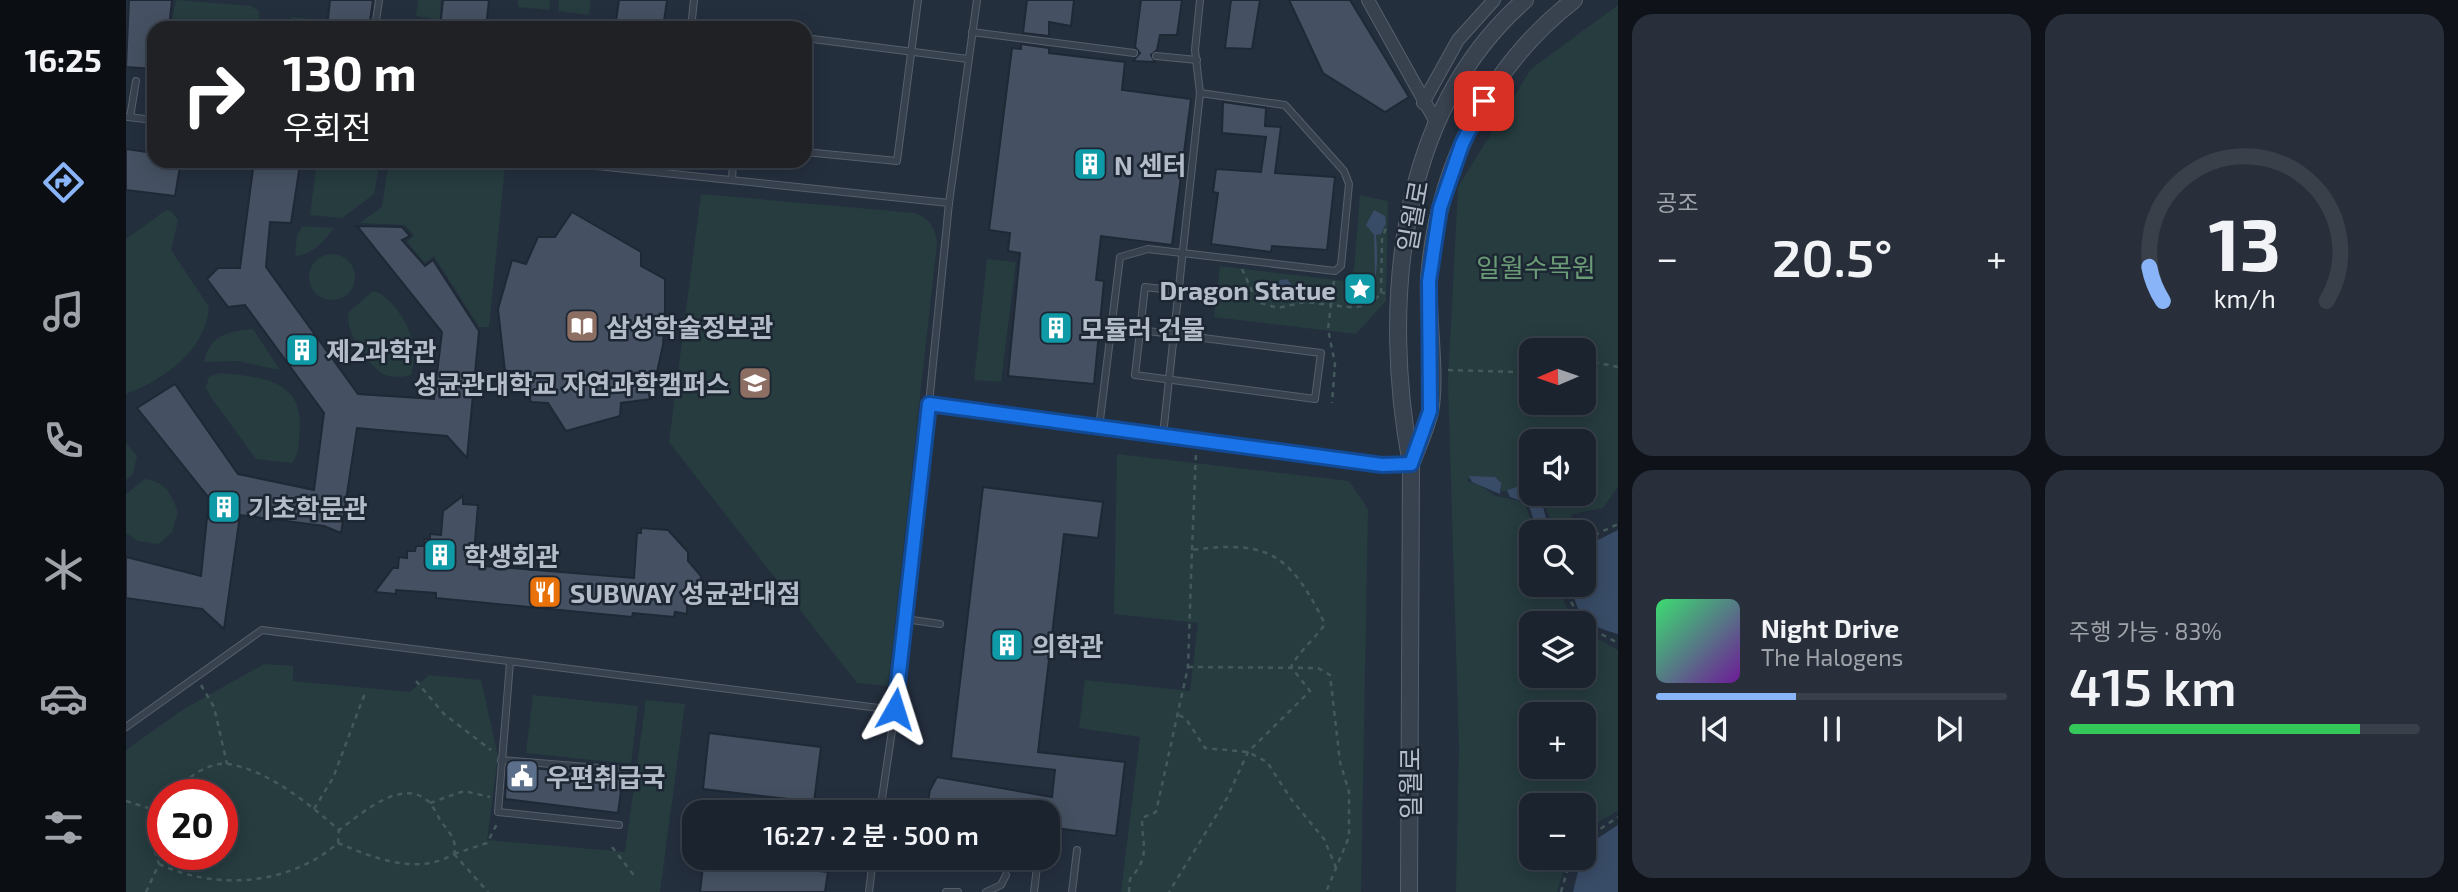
<!DOCTYPE html>
<html lang="ko">
<meta charset="utf-8">
<style>
:root{--surface:#1b232e;--page:#282f3a;--text:#f1f3f6;--muted:#a0a4aa;--line:#39404a;--accent:#8ab4f8}
body{margin:0;font-family:"Exo 2","Noto Sans KR",sans-serif;background:var(--page);color:var(--text);height:100vh;display:flex;flex-direction:column;font-size:26px;white-space:nowrap}
*{box-sizing:border-box;margin:0}
p{font-size:23px;color:var(--muted)}
.icon{flex:none;width:38px;height:38px;fill:none;stroke:currentColor;stroke-width:2;stroke-linecap:round;stroke-linejoin:round}
.map{position:relative;flex:1;overflow:hidden}
.panel{display:flex;flex-direction:column;gap:14px;padding:14px;background:#0f1319;width:840px}
.panel>*{flex:none}
.top-card{position:absolute;left:21px;top:21px;width:665px;height:147px;border-radius:21px;box-shadow:0 4px 18px #0003,0 0 0 2px var(--line);background:#202124;color:#fff;overflow:hidden}
.needle{width:46px;rotate:268deg}
.fabs{position:absolute;left:1393px;top:338px;display:grid;gap:14px}
.fabs a{display:grid;place-items:center;width:77px;height:77px;border-radius:14px;background:var(--surface);box-shadow:0 4px 18px #0003,0 0 0 2px var(--line);font-size:35px}
.speed{position:absolute;left:21px;top:779px;display:flex;gap:14px;font-size:35px;font-weight:700;text-align:center}
.speed>*{display:grid;place-content:center;width:91px;height:91px;border-radius:50%;background:var(--surface);box-shadow:0 4px 18px #0003,0 0 0 2px var(--line);line-height:1}
.speed .limit{border:10px solid #d22;background:#fff;color:#111}
.pin{position:absolute;display:grid;place-items:center;width:60px;height:60px;color:#fff;margin:-30px;border-radius:14px;box-shadow:0 4px 10px #0006}
.me{position:absolute;width:77px;margin:-38px;rotate:6deg;stroke-linejoin:round;filter:drop-shadow(0 0 5px #0008)}
.turn{display:flex;align-items:center;gap:24px;height:147px;padding:0 21px;font-size:32px}
.turn .icon{width:91px;height:91px;stroke-width:2.5}
.turn b{display:block;font-size:49px;line-height:60px}
.big{font-size:52px;font-weight:600;line-height:1.1}
.panel .card{flex:1;display:flex;flex-direction:column;justify-content:center;gap:10px;min-width:0;padding:0 24px;border-radius:21px;background:var(--page)}
.panel .dial{align-items:center;gap:0}
.dial svg{height:182px;overflow:visible;fill:none;stroke:var(--line);stroke-width:7;stroke-linecap:round;text-anchor:middle}
.dial text{fill:var(--text);stroke:none}
.song{display:flex;align-items:center;gap:21px}
.cover{width:84px;height:84px;border-radius:10px;background:linear-gradient(135deg,hsl(140 70% 55%),hsl(280 70% 35%))}
.played{height:7px;border-radius:4px;background:linear-gradient(90deg,var(--accent) 40%,var(--line) 40%)}
.keys{display:flex;justify-content:space-around;direction:ltr}
.heat{display:flex;justify-content:space-between;align-items:center;font-size:38px;direction:ltr}
.charge{height:10px;border-radius:5px;background:linear-gradient(90deg,#34c759 83%,var(--line) 0)}
.panel .tiles{flex:1;display:grid;gap:14px;grid-template-columns:repeat(2,1fr)}
.trip{position:absolute;left:556px;top:800px;width:378px;height:70px;border-radius:21px;background:var(--surface);box-shadow:0 4px 18px #0003,0 0 0 2px var(--line);font-weight:600;line-height:70px;text-align:center}
main{display:flex;flex:1;min-height:0}
.tabs{display:flex;flex-direction:column;width:126px;justify-content:space-around;align-items:center;background:#0b0e12;color:var(--muted)}
.tabs .icon{width:49px;height:49px}
.tabs .on{color:var(--accent)}
.tabs b{font-size:32px;color:var(--text)}
.map>svg:first-child{display:block}
.green{fill:#263c3f;fill-rule:evenodd}
.water{fill:#394c67}
.building{fill:#455162;stroke:#1f2835;stroke-width:2}
.lines{fill:none;stroke-linecap:round;stroke-linejoin:round}
.service-casing{stroke:#565f6c;stroke-width:8}
.minor-casing{stroke:#565f6c;stroke-width:14}
.tertiary-casing{stroke:#565f6c;stroke-width:18}
.path{stroke:#44595c;stroke-width:2.5;stroke-dasharray:5 5;stroke-linecap:butt}
.service{stroke:#38414e;stroke-width:6}
.minor{stroke:#38414e;stroke-width:12}
.tertiary{stroke:#38414e;stroke-width:16}
.route-casing{stroke:#114b97;stroke-width:18}
.route{stroke:#1a73e8;stroke-width:12}
.labels{text-anchor:middle;dominant-baseline:central;stroke-width:5;stroke-linejoin:round;paint-order:stroke}
.poi-label{font-size:26px;font-weight:bold;fill:#b4bcc9;stroke:#1d2633;text-anchor:start}
.street-label{font-size:26px;fill:#b4bcc9;stroke:#1d2633}
.park-label{font-size:26px;fill:#6b9a76;stroke:#1d2633}
</style>
<main>
<nav class="tabs">
<b>16:25</b>
<svg class="icon on" aria-label="directions" viewBox="0 0 24 24"><path d="M12 3l9 9-9 9-9-9zM9 14v-3h6M13 9l2 2-2 2"/></svg>
<svg class="icon" aria-label="music" viewBox="0 0 24 24"><path d="M9 18V5l10-2v13"/><circle cx="6" cy="18" r="3"/><circle cx="16" cy="16" r="3"/></svg>
<svg class="icon" aria-label="phone" viewBox="0 0 24 24"><path d="M5 4h4l2 5-3 2q2 4 5 5l2-3 5 2v4C11 20 4 13 5 4z"/></svg>
<svg class="icon" aria-label="climate" viewBox="0 0 24 24"><path d="M12 3v18M4 7l16 10M4 17L20 7"/></svg>
<svg class="icon" aria-label="car" viewBox="0 0 24 24"><path d="M5 17H2v-5l4-1 3-4h7l3 4 3 1v5h-3M9 17h6M6 11h13"/><circle cx="7" cy="17" r="2"/><circle cx="17" cy="17" r="2"/></svg>
<svg class="icon" aria-label="filters" viewBox="0 0 24 24"><path d="M4 7h16M4 17h16"/><circle cx="9" cy="7" r="2"/><circle cx="15" cy="17" r="2"/></svg>
</nav>
<div class="map">
<svg width="1492" height="892" viewBox="0 0 1492 892">
<rect width="100%" height="100%" fill="#242f3e"/>
<g class="green">
<polygon points="50,0 125,6 133,11 134,28 94,28 46,20"/>
<polygon points="292,0 315,0 314,20 290,16"/>
<polygon points="392,0 424,0 423,10 392,7"/>
<polygon points="433,0 465,0 463,15 432,11"/>
<path d="M1492,5v482l-15,21 -30,6 -10,16 -14,-14 -9,-22h44v-53h-53v43l-29,8 -3,-12 -28,-4 -4,5 14,5 14,10 30,6 9,30h-3v52l26,1 16,38h-42v53h53v-45l34,19v161l-34,19v-25h-53v53h36l-10,34h-101l3,-144 -11,-366 10,-195 73,-118zM1405,350h53v52h-53zM1405,714h53v52h-53z"/>
<polygon points="165,17 198,20 197,28 164,28"/>
<polygon points="191,161 254,161 248,194 216,218 184,215"/>
<polygon points="263,161 323,161 379,166 363,327 353,327 308,256 299,263 281,242 288,235 279,225 234,223 256,207"/>
<path d="M575,194l214,19c16,7 19,13 22,30l-49,443 -31,-3 -188,-241z"/>
<polygon points="1234,195 1262,201 1260,301 1230,334 1088,317 1094,266 1219,281 1228,270"/>
<path d="M40,210l5,1 7,9 -7,30 38,57c-4,44 -44,72 -83,87v-155z"/>
<path d="M176,226l32,2c-9,12 -23,28 -39,28l2,-20z"/>
<circle cx="206" cy="277" r="23"/>
<polygon points="861,259 890,262 875,382 848,380"/>
<path d="M247,291c18,3 40,39 41,57 1,9 -1,18 -3,27 -10,3 -23,3 -32,-4 -14,-12 -35,-41 -30,-59z"/>
<path d="M127,329l27,41 -43,-9 -33,1c6,-27 24,-31 49,-33z"/>
<path d="M94,373c38,4 81,5 80,53 -1,12 0,27 -8,37l-36,-4 -46,-63 -4,-9 3,-10z"/>
<polygon points="0,443 11,456 7,474 0,480"/>
<polygon points="991,454 1223,481 1242,509 1235,892 995,892 1014,737 953,728 959,680 1064,691 1072,623 988,614"/>
<path d="M19,479c21,3 26,15 33,33l-6,20 -13,12 -21,-3 -12,-8v-39z"/>
<path d="M138,664l29,2v15l117,11 19,-17 52,5 17,76 -11,84 138,12 21,-152 39,4 -25,188h-534v-142l58,-41zM37,794h59v60h-59z"/>
<polygon points="407,695 512,706 505,764 400,753"/>
</g>
<g class="water">
<path d="M1248,210l11,6 1,7 -5,11 -5,1c2,24 2,40 -6,62l-11,4 -9,-8v-9l9,-6 11,3 5,-4 -1,-42 -8,-10z"/>
<polygon points="1161,279 1170,290 1187,287 1189,297 1184,301 1170,293 1163,300 1153,299 1148,293 1154,280"/>
<polygon points="1343,476 1369,477 1375,483 1374,494 1346,482"/>
<polygon points="1394,486 1405,487 1405,494 1414,494 1422,527 1430,532 1412,532 1402,503 1384,497 1381,490"/>
<path d="M1492,530v104c-32,-9 -40,-16 -47,-49l13,-1v-45l14,1z"/>
<polygon points="1492,825 1492,892 1447,892 1458,847"/>
</g>
<g class="building">
<polygon points="3,0 46,0 43,28 28,28 28,69 0,67"/>
<polygon points="204,0 247,0 243,28 201,28"/>
<polygon points="317,0 363,0 360,28 314,28"/>
<polygon points="493,0 541,0 537,28 489,28"/>
<polygon points="901,0 948,0 945,26 923,22 923,36 897,33"/>
<polygon points="1015,0 1056,0 1051,35 1034,35 1031,50 1025,55 1029,62 1007,61 1014,53 1009,47"/>
<polygon points="1105,0 1134,0 1126,49 1099,48"/>
<polygon points="1163,0 1224,0 1283,97 1259,112 1197,73"/>
<polygon points="895,44 923,48 923,53 999,62 996,90 1065,99 1046,245 975,236 970,280 978,281 968,384 882,376 894,253 882,251 884,233 863,230 886,48 895,49"/>
<polygon points="1097,102 1140,108 1139,126 1155,127 1149,173 1209,177 1201,250 1146,246 1145,252 1085,244 1092,193 1087,192 1090,169 1135,172 1140,137 1096,133"/>
<polygon points="0,149 28,153 28,161 55,161 49,196 0,190"/>
<polygon points="128,161 174,165 165,223 144,222 140,267 232,394 308,399 316,332 231,226 276,227 284,236 276,240 299,266 307,260 353,331 341,458 321,436 231,428 215,533 198,526 114,515 98,629 76,609 0,598 0,557 75,576 83,498 11,408 49,384 112,474 188,490 198,413 119,305 102,307 81,279 92,268 114,268"/>
<polygon points="446,212 515,252 515,266 539,279 539,311 537,345 525,399 495,403 494,416 440,431 422,403 405,402 396,371 379,371 372,309 386,260 400,264 412,237 429,237"/>
<polygon points="857,487 977,502 972,538 938,534 912,752 999,762 990,836 922,827 922,812 800,812 804,790 811,777 926,797 929,770 825,758"/>
<polygon points="337,496 337,504 352,505 347,565 508,578 511,533 515,533 515,528 542,530 562,552 562,561 575,576 572,606 561,605 561,614 549,612 548,617 507,613 506,617 310,598 310,593 270,590 270,594 249,592 267,568 272,568 273,557 281,558 281,551 289,551 290,546 298,546 298,539 304,539 304,534 315,535 317,511"/>
<polygon points="583,733 695,747 688,802 577,789"/>
<polygon points="381,766 497,776 492,813 379,799"/>
<polygon points="578,858 702,872 699,892 574,892"/>
</g>
<g class="lines">
<defs>
<g id="service">
<polyline points="851,0 823,203 803,404 1256,465 1283,464"/>
<polyline points="565,25 588,28"/>
<polyline points="249,28 253,0"/>
<polyline points="565,28 568,0"/>
<polyline points="846,32 1008,53"/>
<polyline points="679,38 842,59"/>
<polyline points="1030,56 1071,60"/>
<polyline points="2,117 28,120"/>
<polyline points="4,117 10,81"/>
<polyline points="679,152 771,161 792,0"/>
<polyline points="423,161 823,203"/>
<polyline points="606,180 607,161"/>
<polyline points="1014,330 1195,353 1189,399 1009,375 1019,287 1053,291"/>
<polyline points="973,428 994,257 1022,249 1209,271 1215,266 1223,184 1218,171 1159,105 1074,93"/>
<polyline points="1037,435 1074,93 1069,50 1074,0"/>
<polyline points="779,619 814,624"/>
<polyline points="384,662 372,812 493,825"/>
<polyline points="0,727 136,630 769,710 803,404"/>
<polyline points="375,760 498,770"/>
<polyline points="754,812 769,710"/>
<polyline points="743,892 747,858"/>
<polyline points="820,892 832,892"/>
<polyline points="860,892 875,885 880,875"/>
<polyline points="908,892 912,858"/>
<polyline points="946,892 951,850"/>
</g>
<g id="minor">
<polyline points="1242,0 1310,122"/>
<polyline points="1297,103 1332,40 1368,0"/>
</g>
<g id="tertiary">
<path d="M1286,462c6,-16 14,-33 18,-50 7,-37 -3,-93 -1,-133 8,-110 58,-211 145,-279"/>
<path d="M1283,892l2,-428c-30,-158 -14,-352 114,-464"/>
</g>
</defs>
<use href="#service" class="service-casing"/>
<use href="#minor" class="minor-casing"/>
<use href="#tertiary" class="tertiary-casing"/>
<g class="path">
<polyline points="376,28 377,20"/>
<polyline points="1116,269 1131,302 1152,308 1179,302 1205,305 1202,329 1209,364 1206,403"/>
<path d="M1208,281l-3,24c22,3 35,5 50,-12h4"/>
<polyline points="1255,293 1256,239 1260,228"/>
<polyline points="1458,360 1492,367"/>
<polyline points="1322,370 1391,372 1405,367"/>
<polyline points="1435,532 1444,532"/>
<polyline points="1458,534 1471,534 1492,524"/>
<polyline points="1066,550 1070,452"/>
<polyline points="1436,584 1456,623"/>
<polyline points="1458,625 1492,643"/>
<polyline points="1062,667 1192,668 1204,675 1214,762 1223,792 1223,837 1200,892"/>
<polyline points="290,681 318,714 365,750"/>
<polyline points="75,685 88,707 101,764"/>
<polyline points="1053,715 1060,719 1079,748 1122,752 1141,762 1165,799 1198,839 1211,870"/>
<polyline points="0,801 35,812"/>
<polyline points="304,803 338,791 364,797"/>
<polyline points="188,809 207,778 239,693"/>
<polyline points="1458,840 1492,817"/>
<path d="M212,843c36,15 79,33 116,11 4,-14 -6,-23 -14,-34 -3,-6 -7,-14 -12,-19 -27,-24 -68,14 -89,29"/>
<polyline points="486,847 510,878"/>
<polyline points="328,854 361,843 372,822"/>
<polyline points="328,854 362,892"/>
<path d="M33,864c57,27 131,21 179,-21l1,-13c-30,-26 -71,-60 -111,-66 -19,-3 -45,16 -55,30"/>
<polyline points="20,892 33,864 28,848 37,810"/>
<path d="M1003,892l1,-13c21,-24 12,-32 12,-61l14,-6 32,-145 4,-117c78,-11 99,6 133,74 -11,16 -25,26 -34,43l19,24 -62,61 -21,46 -58,94"/>
<polyline points="1435,892 1445,858"/>
</g>
<use href="#service" class="service"/>
<use href="#minor" class="minor"/>
<use href="#tertiary" class="tertiary"/>
</g>
<g class="lines">
<defs>
<polyline id="route" points="769,709 803,404 1256,465 1285,464 1304,411 1303,281 1314,208 1336,144 1358,101"/>
</defs>
<use href="#route" class="route-casing"/>
<use href="#route" class="route"/>
</g>
<defs>
<symbol id="building-square" viewBox="-11 -11 22 22"><rect x="-9" y="-9" width="18" height="18" rx="4" fill="#0f9aa8" stroke="#1d2633"/><path d="M-4-6H4V6H1V3H-1V6H-4ZM-2.5-4.3h1.7v1.8h-1.7ZM.8-4.3h1.7v1.8H.8ZM-2.5-1h1.7V.8h-1.7ZM.8-1h1.7V.8H.8Z" fill="#fff"/></symbol>
<symbol id="sight-square" viewBox="-11 -11 22 22"><rect x="-9" y="-9" width="18" height="18" rx="4" fill="#0f9aa8" stroke="#1d2633"/><path d="M0-6L1.8-2.2L6-1.7L2.9 1.2L3.7 5.4L0 3.3L-3.7 5.4L-2.9 1.2L-6-1.7L-1.8-2.2Z" fill="#fff"/></symbol>
<symbol id="library-square" viewBox="-11 -11 22 22"><rect x="-9" y="-9" width="18" height="18" rx="4" fill="#8d6e63" stroke="#1d2633"/><path d="M-6-4Q-3-5.5-.7-3.5V5Q-3 3-6 4ZM6-4Q3-5.5 .7-3.5V5Q3 3 6 4Z" fill="#fff"/></symbol>
<symbol id="university-square" viewBox="-11 -11 22 22"><rect x="-9" y="-9" width="18" height="18" rx="4" fill="#8d6e63" stroke="#1d2633"/><path d="M0-5L7-2L0 1L-7-2ZM-4 1L0 2.5L4 1V4Q0 6-4 4Z" fill="#fff"/></symbol>
<symbol id="restaurant-square" viewBox="-11 -11 22 22"><rect x="-9" y="-9" width="18" height="18" rx="4" fill="#e8710a" stroke="#1d2633"/><path d="M-5-6h1v4h1v-4h1v4h1v-4h1v5L-1.5 .5V6h-2V.5L-5-1ZM5-6V6H3V1.5H1.5Q1.5-4 5-6Z" fill="#fff"/></symbol>
<symbol id="civic-square" viewBox="-11 -11 22 22"><rect x="-9" y="-9" width="18" height="18" rx="4" fill="#5c6f8a" stroke="#1d2633"/><path d="M-.6-6.5H3V-4.5H.6V-3L4-1V1h2V6H-6V1h2V-1L-.6-3ZM-1.2 2.5V6h2.4V2.5Z" fill="#fff"/></symbol>
</defs>
<g fill-rule="evenodd">
<use href="#building-square" x="945" y="145" width="38" height="38"/>
<use href="#sight-square" x="1215" y="270" width="38" height="38"/>
<use href="#library-square" x="437" y="307" width="38" height="38"/>
<use href="#building-square" x="911" y="309" width="38" height="38"/>
<use href="#building-square" x="157" y="331" width="38" height="38"/>
<use href="#university-square" x="610" y="364" width="38" height="38"/>
<use href="#building-square" x="79" y="488" width="38" height="38"/>
<use href="#building-square" x="295" y="536" width="38" height="38"/>
<use href="#restaurant-square" x="400" y="573" width="38" height="38"/>
<use href="#building-square" x="862" y="626" width="38" height="38"/>
<use href="#civic-square" x="377" y="757" width="38" height="38"/>
</g>
<g class="labels">
<g class="poi-label">
<text x="988" y="164">N 센터</text>
<text x="1210" y="289" text-anchor="end">Dragon Statue</text>
<text x="480" y="326">삼성학술정보관</text>
<text x="954" y="328">모듈러 건물</text>
<text x="200" y="350">제2과학관</text>
<text x="604" y="383" text-anchor="end">성균관대학교 자연과학캠퍼스</text>
<text x="122" y="507">기초학문관</text>
<text x="338" y="555">학생회관</text>
<text x="444" y="592">SUBWAY 성균관대점</text>
<text x="906" y="645">의학관</text>
<text x="420" y="776">우편취급국</text>
</g>
<g class="street-label">
<text transform="translate(1286 216) rotate(-80)">일월로</text>
<text transform="translate(1283 783) rotate(-90)">일월로</text>
</g>
<g class="park-label">
<text x="1410" y="266">일월수목원</text>
</g>
</g>
</svg>
<div class="fabs">
<a><svg class="needle" viewBox="-14 -14 28 28"><path d="M0-13l5 13h-10z" fill="#e53935"/><path d="M0 13l5-13h-10z" fill="#a0a4aa"/></svg></a>
<a><svg class="icon" aria-label="sound" viewBox="0 0 24 24"><path d="M4 9h4l5-4v14l-5-4H4zM17 9q2 3 0 6"/></svg></a>
<a><svg class="icon" aria-label="search" viewBox="0 0 24 24"><circle cx="10" cy="10" r="6"/><path d="M15 15l6 6"/></svg></a>
<a><svg class="icon" aria-label="layers" viewBox="0 0 24 24"><path d="M12 4l9 5-9 5-9-5zM3 14l9 5 9-5"/></svg></a>
<a>+</a>
<a>−</a>
</div>
<div class="speed"><div class="limit">20</div></div>
<div class="pin" style="left:1358px;top:101px;background:#d93025"><svg class="icon" aria-label="arrive" viewBox="0 0 24 24"><path d="M6 21V4h12l-3 4 3 4H6"/></svg></div>
<svg class="me" style="left:769px;top:709px" viewBox="-20 -20 40 40"><path d="M0-17L14 15 0 8-14 15z" fill="#1a73e8" stroke="#fff" stroke-width="4"/></svg>
<div class="trip">16:27 · 2 분 · 500 m</div>
<div class="top-card">
<div class="turn"><svg class="icon" aria-label="right" viewBox="0 0 24 24"><path d="M7 20v-9h11M14 6l5 5-5 5"/></svg><div><b>130 m</b>우회전</div></div>
</div>
</div>
<section class="panel">
<div class="tiles">
<div class="card"><p>공조</p>
<div class="heat"><a>−</a><b class="big">20.5°</b><a>+</a></div>
</div>
<div class="card dial"><svg viewBox="0 0 100 80">
<path d="M14 69A42 42 0 1 1 86 69"/>
<path d="M14 69A42 42 0 0 1 8 54" stroke="#8ab4f8"/>
<text x="50" y="56" font-size="32" font-weight="700">13</text>
<text x="50" y="72" font-size="11">km/h</text>
</svg></div>
<div class="card">
<div class="song"><i class="cover"></i><div><b>Night Drive</b><p>The Halogens</p></div></div>
<div class="played"></div>
<div class="keys"><svg class="icon" aria-label="previous" viewBox="0 0 24 24"><path d="M18 5L8 12l10 7zM5 5v14"/></svg><svg class="icon" aria-label="pause" viewBox="0 0 24 24"><path d="M8 5v14M16 5v14"/></svg><svg class="icon" aria-label="next" viewBox="0 0 24 24"><path d="M6 5l10 7-10 7zM19 5v14"/></svg></div>
</div>
<div class="card"><p>주행 가능 · 83%</p><b class="big">415 km</b><div class="charge"></div></div>
</div>
</section>
</main>
